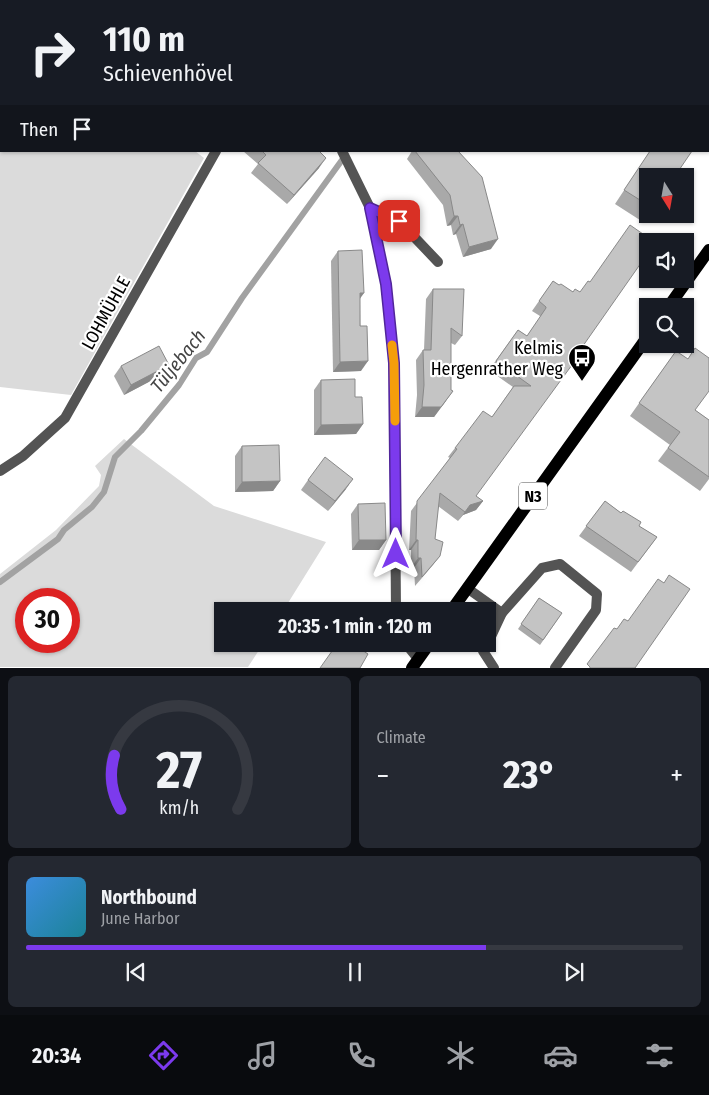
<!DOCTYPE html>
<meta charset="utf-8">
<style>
:root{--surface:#171b24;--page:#242831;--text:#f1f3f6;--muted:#9ea1a6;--line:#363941;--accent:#7c3aed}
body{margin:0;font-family:"Fira Sans Condensed",sans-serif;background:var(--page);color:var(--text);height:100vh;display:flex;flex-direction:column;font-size:19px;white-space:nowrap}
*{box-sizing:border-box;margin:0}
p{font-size:16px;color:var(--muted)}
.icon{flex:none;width:28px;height:28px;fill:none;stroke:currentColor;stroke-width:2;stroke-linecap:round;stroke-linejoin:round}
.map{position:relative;height:668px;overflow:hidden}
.sheet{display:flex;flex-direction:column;gap:8px;padding:8px;background:#0d0f14;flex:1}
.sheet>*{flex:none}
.top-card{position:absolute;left:0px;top:0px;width:710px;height:152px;box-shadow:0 1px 4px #0004;background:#171b24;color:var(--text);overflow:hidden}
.needle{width:32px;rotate:169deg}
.tools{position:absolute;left:639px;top:168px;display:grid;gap:10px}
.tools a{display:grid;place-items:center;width:55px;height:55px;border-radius:0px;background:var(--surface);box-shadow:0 1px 4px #0004;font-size:25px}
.speed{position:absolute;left:15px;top:588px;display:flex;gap:10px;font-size:25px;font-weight:700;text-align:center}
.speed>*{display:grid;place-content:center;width:65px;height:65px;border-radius:50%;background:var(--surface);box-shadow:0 1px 4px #0004;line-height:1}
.speed .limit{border:8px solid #d22;background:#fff;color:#111}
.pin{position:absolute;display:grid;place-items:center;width:42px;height:42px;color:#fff;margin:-21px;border-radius:10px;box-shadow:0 2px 8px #0006}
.me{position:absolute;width:55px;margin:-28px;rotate:0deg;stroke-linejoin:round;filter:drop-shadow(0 0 4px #0008)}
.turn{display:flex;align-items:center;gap:18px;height:105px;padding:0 20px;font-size:22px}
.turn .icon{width:65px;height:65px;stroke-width:2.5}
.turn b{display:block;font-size:35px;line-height:42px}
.then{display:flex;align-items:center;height:48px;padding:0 20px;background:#0003;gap:10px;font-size:19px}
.big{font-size:38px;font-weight:700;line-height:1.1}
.sheet .widget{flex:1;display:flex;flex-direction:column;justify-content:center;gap:8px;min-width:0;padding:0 18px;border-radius:8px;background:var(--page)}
.sheet .dial{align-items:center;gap:0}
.dial svg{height:130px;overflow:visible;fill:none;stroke:var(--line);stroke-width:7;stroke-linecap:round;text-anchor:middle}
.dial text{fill:var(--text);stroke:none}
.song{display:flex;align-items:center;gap:15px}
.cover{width:60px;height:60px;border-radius:8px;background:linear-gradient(135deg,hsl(210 70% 55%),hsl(190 70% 35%))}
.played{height:5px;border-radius:2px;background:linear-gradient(90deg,var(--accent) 70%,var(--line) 70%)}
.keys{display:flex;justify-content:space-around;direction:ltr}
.heat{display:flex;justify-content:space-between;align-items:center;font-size:28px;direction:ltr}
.sheet .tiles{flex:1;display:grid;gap:8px;grid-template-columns:1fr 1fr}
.widget:last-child{grid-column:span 2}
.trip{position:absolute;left:214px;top:602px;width:282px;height:50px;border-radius:0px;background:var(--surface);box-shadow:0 1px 4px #0004;font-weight:700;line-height:50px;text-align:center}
.tabs{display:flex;height:80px;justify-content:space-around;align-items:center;background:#090b0e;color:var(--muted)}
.tabs .icon{width:35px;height:35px}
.tabs .active{color:var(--accent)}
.tabs b{font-size:22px;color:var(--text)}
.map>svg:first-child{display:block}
.green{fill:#dbdbdb;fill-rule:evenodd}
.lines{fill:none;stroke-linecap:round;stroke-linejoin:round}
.stream{stroke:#a2a2a2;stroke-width:6}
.service{stroke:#545454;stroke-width:10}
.minor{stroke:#545454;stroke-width:10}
.primary{stroke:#000;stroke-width:12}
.wall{fill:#a9a9a9}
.shaded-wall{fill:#898989}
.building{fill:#c4c4c4;stroke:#898989}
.route-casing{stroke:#51269a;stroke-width:12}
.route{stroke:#7c3aed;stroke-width:9}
.slow{stroke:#f59e0b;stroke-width:9}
.labels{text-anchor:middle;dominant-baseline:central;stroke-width:4.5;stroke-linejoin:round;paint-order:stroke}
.shield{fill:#fff;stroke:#4c4c4c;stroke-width:1}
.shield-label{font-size:16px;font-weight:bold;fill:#000}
.street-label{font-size:18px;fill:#000;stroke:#fff}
.poi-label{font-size:18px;fill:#000;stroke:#fff;text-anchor:end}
.water-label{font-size:19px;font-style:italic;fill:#434343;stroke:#fff}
</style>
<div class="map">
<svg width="709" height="668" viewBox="0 0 709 668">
<rect width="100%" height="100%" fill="#fff"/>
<g class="green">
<polygon points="0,57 1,151 195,151 204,158 71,395 0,387"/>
<path d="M124,439l90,67 112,36 -43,69h-61v33h41l-15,23h-248v-93l56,-44 43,-44 2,-11 -6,-9zM26,599h43v42h-43z"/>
</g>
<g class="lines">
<g class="stream">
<polyline points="472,1 473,0"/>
<polyline points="0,582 58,539 64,530 92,507 104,492 115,457 141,431 179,385 196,358 207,352 242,298 342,160"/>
</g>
<polyline class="service" points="370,208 399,221 438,262"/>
<g class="minor">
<polyline points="186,0 188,1"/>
<polyline points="342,151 370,208 386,284 394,363 396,611"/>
<polyline points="0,471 23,456 65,418 216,151"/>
<polyline points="467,588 502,613"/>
<polyline points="488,643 502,613 542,568 560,564 597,594 596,610 555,668"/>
<polyline points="406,644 418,659"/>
<polyline points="487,644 483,651 494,668"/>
</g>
<g class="primary">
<polyline points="669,306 709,250"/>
<polyline points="451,611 648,336"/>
<polyline points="412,668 429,644"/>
</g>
</g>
<g class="wall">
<polygon points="46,0 58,0 57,1 48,1"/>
<polygon points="222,0 290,0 291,1 224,1"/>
<polygon points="243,151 319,151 319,168 287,204 251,173 258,164"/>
<polygon points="412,151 458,151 491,249 463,257 456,234 453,235 451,225 447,226 443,205 407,159"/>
<polygon points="650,151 648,176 648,214 649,214 643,222 615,204"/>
<polygon points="338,251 360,299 361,371 333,372 331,261"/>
<polygon points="553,281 559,285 573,292 580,292 476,496 483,501 476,510 463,515 458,521 438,506 435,539 440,556 433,565 415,586 414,568 411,568 411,550 409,550 411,511 450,458 448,457 455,448 492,417 513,387 489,370 518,330 527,336 540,318 540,316 532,311"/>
<polygon points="433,289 462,336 455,345 451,343 446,401 434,417 415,417 417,395 416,360 423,350 424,350 426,299"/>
<polygon points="676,351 695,410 709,420 709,479 700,491 658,461 670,445 630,416"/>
<polygon points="169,365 162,375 124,395 114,376 121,366"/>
<polygon points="321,380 355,397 363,424 356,434 314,435 314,390"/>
<polygon points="242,446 280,481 273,491 235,492 235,456"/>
<polygon points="308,480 346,489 328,511 301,490"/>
<polygon points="605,501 639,526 657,537 631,572 579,536"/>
<polygon points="358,504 386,540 379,550 352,550 351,514"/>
<polygon points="539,598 562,613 540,645 518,629"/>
</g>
<g class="shaded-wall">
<polygon points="326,158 319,168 287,204 294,195"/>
<polygon points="454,216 458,216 451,225 447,226"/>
<polygon points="463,224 456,234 453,235 460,225"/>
<polygon points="498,239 491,249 463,257 469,247"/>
<polygon points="360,293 364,293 357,303"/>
<polygon points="368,361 361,371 333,372 340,362"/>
<polygon points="169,365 162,375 124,395 131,385"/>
<polygon points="453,391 434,417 415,417 422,407"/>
<polygon points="363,424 356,434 314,435 321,425"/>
<polygon points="353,479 346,489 328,511 335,501"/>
<polygon points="280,481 273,491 235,492 242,482"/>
<polygon points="483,501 476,510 463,515 458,521 470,505"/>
<polygon points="359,540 386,540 379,550 352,550"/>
<polygon points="416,540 418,540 411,550 409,550"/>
<polygon points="418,558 421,558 414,568 411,568"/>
</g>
<g class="building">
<polygon points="238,0 290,0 291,1 240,1"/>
<polygon points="298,0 309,0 311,1 297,1"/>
<polygon points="262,151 319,151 326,158 294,195 258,163 266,155"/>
<polygon points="415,151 458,151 482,177 498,239 469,247 463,224 460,225 458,216 454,216 450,195"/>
<polygon points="650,151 692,151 675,176 648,176 648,205 624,190"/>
<polygon points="630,225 653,241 648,241 648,253 578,353 580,354 476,496 483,501 470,505 465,512 440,493 435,539 443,542 440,556 422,577 421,558 418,558 418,540 416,540 417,501 457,449 455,448 483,411 492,417 514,386 531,386 496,361 518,330 527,336 546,308 546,307 539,301 553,281 559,285 561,284 573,292 575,289 580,292 588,281 590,282"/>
<polygon points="362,250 364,293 360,293 360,326 367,326 368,361 340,362 338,251"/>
<polygon points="433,289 464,289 462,336 451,328 451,390 453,391 441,407 422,407 424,385 423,350 431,350"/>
<polygon points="159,346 169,365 131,385 121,366"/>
<polygon points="695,348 709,358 709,391 695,410 709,420 709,477 668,448 680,432 639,403 676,351 688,359"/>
<polygon points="355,379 355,397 362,397 363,424 321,425 321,380"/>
<polygon points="279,445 280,481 242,482 242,446"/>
<polygon points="325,457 353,479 335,501 308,480"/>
<polygon points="605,501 621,513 623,511 641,522 639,526 657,537 638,562 586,526"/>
<polygon points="385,503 386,540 359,540 358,504"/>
<polygon points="669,575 690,589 635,668 590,668 590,667 587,664 614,628 617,629 624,619 628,621 658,579 664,583"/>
<polygon points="539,598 562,613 543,640 521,624"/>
<polygon points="337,644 353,644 368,654 360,668 320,668"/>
</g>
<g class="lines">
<defs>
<polyline id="route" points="396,554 394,363 386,284 370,208 399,221"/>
</defs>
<use href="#route" class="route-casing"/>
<use href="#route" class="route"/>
<polyline class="slow" points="392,345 394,363 395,421"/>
</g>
<defs>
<symbol id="bus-pin" viewBox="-11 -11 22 30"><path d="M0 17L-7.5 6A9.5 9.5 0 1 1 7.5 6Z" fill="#000" stroke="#fff"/><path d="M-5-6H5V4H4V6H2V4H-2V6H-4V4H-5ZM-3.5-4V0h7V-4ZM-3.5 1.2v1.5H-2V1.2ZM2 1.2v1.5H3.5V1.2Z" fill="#fff"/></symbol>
</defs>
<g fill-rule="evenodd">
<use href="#bus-pin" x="566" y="342" width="32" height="43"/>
</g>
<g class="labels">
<rect class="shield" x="519" y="482.5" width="28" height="27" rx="4"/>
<g class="shield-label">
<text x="533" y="496">N3</text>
</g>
<g class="street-label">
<text transform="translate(106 313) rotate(-61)">LOHMÜHLE</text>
</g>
<g class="poi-label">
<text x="563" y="348">Kelmis<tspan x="563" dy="21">Hergenrather Weg</tspan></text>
</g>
<g class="water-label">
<text transform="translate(178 361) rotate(-51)">Tüljebach</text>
</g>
</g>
</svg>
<div class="tools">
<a><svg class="needle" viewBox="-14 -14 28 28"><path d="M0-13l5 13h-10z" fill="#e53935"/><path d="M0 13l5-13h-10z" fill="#9ea1a6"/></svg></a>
<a><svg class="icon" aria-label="sound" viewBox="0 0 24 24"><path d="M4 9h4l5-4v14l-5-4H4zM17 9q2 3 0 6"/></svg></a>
<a><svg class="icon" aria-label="search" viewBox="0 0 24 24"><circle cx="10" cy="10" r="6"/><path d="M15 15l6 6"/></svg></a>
</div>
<div class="speed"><div class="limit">30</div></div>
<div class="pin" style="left:399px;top:221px;background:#d93025"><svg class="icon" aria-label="arrive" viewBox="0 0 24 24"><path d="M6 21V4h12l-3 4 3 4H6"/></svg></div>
<svg class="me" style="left:396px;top:554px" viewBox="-20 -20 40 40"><path d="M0-17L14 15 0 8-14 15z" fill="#7c3aed" stroke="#fff" stroke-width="4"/></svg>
<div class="trip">20:35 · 1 min · 120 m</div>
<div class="top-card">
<div class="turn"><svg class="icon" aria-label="right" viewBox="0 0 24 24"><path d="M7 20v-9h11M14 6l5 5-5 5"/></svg><div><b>110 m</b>Schievenhövel</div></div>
<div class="then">Then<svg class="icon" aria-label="arrive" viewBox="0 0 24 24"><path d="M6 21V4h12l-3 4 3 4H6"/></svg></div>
</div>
</div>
<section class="sheet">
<div class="tiles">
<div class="widget dial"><svg viewBox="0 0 100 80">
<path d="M14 69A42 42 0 1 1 86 69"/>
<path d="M14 69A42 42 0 0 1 10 36" stroke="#7c3aed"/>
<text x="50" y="56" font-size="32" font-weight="700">27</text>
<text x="50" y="72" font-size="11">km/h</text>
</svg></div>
<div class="widget"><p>Climate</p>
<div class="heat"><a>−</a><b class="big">23°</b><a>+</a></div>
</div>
<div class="widget">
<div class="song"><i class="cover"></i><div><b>Northbound</b><p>June Harbor</p></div></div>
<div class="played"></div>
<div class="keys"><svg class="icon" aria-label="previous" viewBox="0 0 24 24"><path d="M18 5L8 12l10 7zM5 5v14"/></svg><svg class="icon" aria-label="pause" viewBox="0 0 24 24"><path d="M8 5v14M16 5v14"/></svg><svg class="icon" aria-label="next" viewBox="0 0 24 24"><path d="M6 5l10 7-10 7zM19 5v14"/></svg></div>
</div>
</div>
</section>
<nav class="tabs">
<b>20:34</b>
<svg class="icon active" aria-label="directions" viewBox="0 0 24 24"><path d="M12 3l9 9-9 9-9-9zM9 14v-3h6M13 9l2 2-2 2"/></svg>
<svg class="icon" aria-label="music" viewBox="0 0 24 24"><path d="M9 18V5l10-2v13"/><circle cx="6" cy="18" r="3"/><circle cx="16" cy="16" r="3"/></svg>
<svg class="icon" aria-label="phone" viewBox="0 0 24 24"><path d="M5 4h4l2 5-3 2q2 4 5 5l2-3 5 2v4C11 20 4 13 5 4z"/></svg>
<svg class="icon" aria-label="climate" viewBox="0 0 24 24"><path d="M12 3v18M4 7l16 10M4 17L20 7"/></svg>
<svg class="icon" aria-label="car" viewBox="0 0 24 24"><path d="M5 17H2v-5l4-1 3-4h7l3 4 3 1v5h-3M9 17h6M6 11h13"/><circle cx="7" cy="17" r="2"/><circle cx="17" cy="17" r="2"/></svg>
<svg class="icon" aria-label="filters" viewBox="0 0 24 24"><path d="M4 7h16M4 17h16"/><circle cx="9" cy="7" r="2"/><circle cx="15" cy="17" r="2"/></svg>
</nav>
